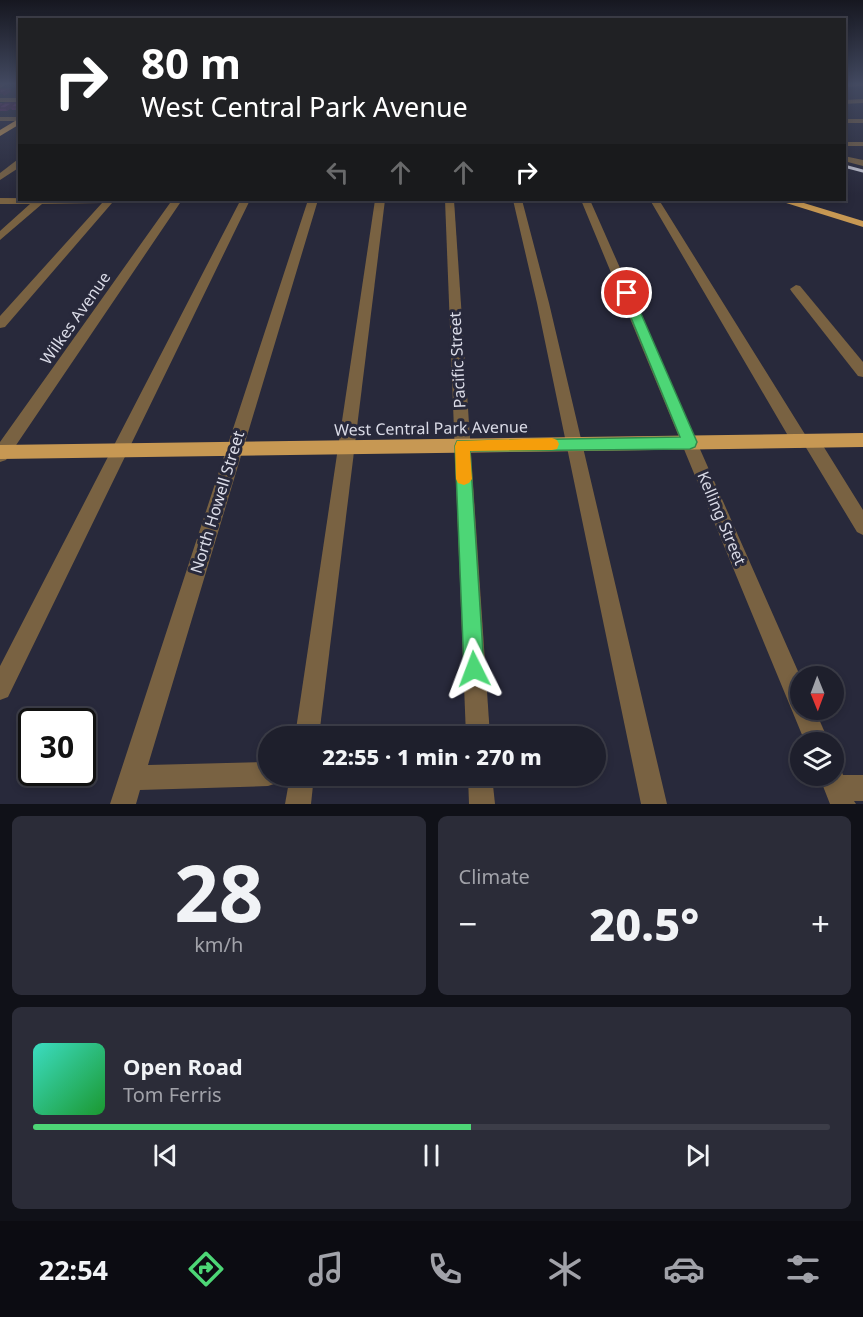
<!DOCTYPE html>
<meta charset="utf-8">
<style>
:root{--surface:#1e1f2c;--page:#2b2c38;--text:#f1f3f6;--muted:#a1a2a9;--line:#3c3d48;--accent:#4dd676}
body{margin:0;font-family:"Noto Sans",sans-serif;background:var(--page);color:var(--text);height:100vh;display:flex;flex-direction:column;font-size:22px;white-space:nowrap}
*{box-sizing:border-box;margin:0}
p{font-size:20px;color:var(--muted)}
.icon{flex:none;width:33px;height:33px;fill:none;stroke:currentColor;stroke-width:2;stroke-linecap:round;stroke-linejoin:round}
.map{position:relative;height:804px;overflow:hidden}
.sheet{display:flex;flex-direction:column;gap:12px;padding:12px;background:#101118;flex:1}
.sheet>*{flex:none}
.top-card{position:absolute;left:18px;top:18px;width:828px;height:183px;border-radius:0px;box-shadow:0 3px 9px #0003,0 0 0 2px var(--line);background:#202124;color:#fff;overflow:hidden}
.needle{width:39px;rotate:179deg}
.fabs{position:absolute;left:790px;top:666px;display:grid;gap:12px}
.fabs a{display:grid;place-items:center;width:54px;height:54px;border-radius:50%;background:var(--surface);box-shadow:0 3px 9px #0003,0 0 0 2px var(--line);font-size:30px}
.speed{position:absolute;left:18px;top:708px;display:flex;gap:12px;font-size:30px;font-weight:700;text-align:center}
.speed>*{display:grid;place-content:center;width:78px;height:78px;border-radius:50%;background:var(--surface);box-shadow:0 3px 9px #0003,0 0 0 2px var(--line);line-height:1}
.speed .limit{border:3px solid #111;border-radius:9px;background:#fff;color:#111}
.pin{position:absolute;display:grid;place-items:center;width:51px;height:51px;color:#fff;margin:-26px;border:3px solid #fff;border-radius:50%;box-shadow:0 2px 6px #0007}
.me{position:absolute;width:66px;margin:-33px;rotate:357deg;stroke-linejoin:round;filter:drop-shadow(0 0 4px #0008)}
.turn{display:flex;align-items:center;gap:21px;height:126px;padding:0 24px;font-size:27px}
.turn .icon{width:78px;height:78px;stroke-width:2.5}
.turn b{display:block;font-size:42px;line-height:51px}
.lanes{display:flex;align-items:center;height:57px;padding:0 24px;background:#0003;justify-content:center;gap:30px;direction:ltr}
.lanes .off{opacity:.35}
.big{font-size:45px;font-weight:800;line-height:1.1}
.sheet .widget{flex:1;display:flex;flex-direction:column;justify-content:center;gap:9px;min-width:0;padding:0 21px;border-radius:9px;background:var(--page)}
.sheet .dial{align-items:center;gap:0}
.dial b{font-size:78px;line-height:1}
.song{display:flex;align-items:center;gap:18px}
.cover{width:72px;height:72px;border-radius:9px;background:linear-gradient(135deg,hsl(170 70% 55%),hsl(130 70% 35%))}
.played{height:6px;border-radius:3px;background:linear-gradient(90deg,var(--accent) 55%,var(--line) 55%)}
.keys{display:flex;justify-content:space-around;direction:ltr}
.heat{display:flex;justify-content:space-between;align-items:center;font-size:33px;direction:ltr}
.sheet .tiles{flex:1;display:grid;gap:12px;grid-template-columns:1fr 1fr}
.widget:last-child{grid-column:span 2}
.trip{position:absolute;left:258px;top:726px;width:348px;height:60px;border-radius:30px;background:var(--surface);box-shadow:0 3px 9px #0003,0 0 0 2px var(--line);font-weight:800;line-height:60px;text-align:center}
.menu{display:flex;height:96px;justify-content:space-around;align-items:center;background:#0c0c12;color:var(--muted)}
.menu .icon{width:42px;height:42px}
.menu .selected{color:var(--accent)}
.menu b{font-size:27px;color:var(--text)}
.map>svg:first-child{display:block}
.lines{fill:none;stroke-linecap:round;stroke-linejoin:round}
.minor{fill:#796242;fill-rule:evenodd}
.major{fill:#c79853;fill-rule:evenodd}
.rail{stroke:#c8c9d5;stroke-width:3}
.wall{fill:#5c285f}
.shaded-wall{fill:#4b204d}
.building{fill:#6b2e6e;stroke:#4b204d;stroke-width:1.5}
.route{fill:#4dd676;stroke:#328b4d;stroke-width:1.5}
.slow{fill:#f59e0b}
.labels{text-anchor:middle;dominant-baseline:central;stroke-width:6;stroke-linejoin:round;paint-order:stroke}
.street-label{font-size:16px;fill:#dadbe7;stroke:#28293b}
</style>
<div class="map">
<svg width="863" height="804" viewBox="0 0 863 804">
<rect width="100%" height="100%" fill="#28293b"/>
<g class="lines">
<g class="minor">
<polygon points="0,83 9,83 0,88"/>
<polygon points="844,83 863,83 863,86 844,87"/>
<rect x="0" y="98" width="20" height="4"/>
<polygon points="863,99 863,103 844,104 844,100"/>
<rect x="0" y="117" width="20" height="4"/>
<rect x="844" y="119" width="19" height="4"/>
<rect x="844" y="142" width="19" height="4"/>
<polygon points="844,156 863,160 863,166 844,161"/>
<polygon points="17,160 20,160 20,167 0,180 0,173"/>
<polygon points="0,198 250,200 8,697 0,700 0,666 239,203 180,203 6,460 0,462 0,442 170,203 112,203 5,327 0,328 0,316 102,203 42,204 0,240 0,231 30,204 0,204"/>
<polygon points="308,200 318,200 148,765 268,762 268,776 280,776 277,783 268,786 140,790 136,804 110,804"/>
<polygon points="375,200 385,200 319,736 295,736"/>
<polygon points="445,200 454,200 490,736 466,736"/>
<polygon points="513,200 522,200 549,303 667,804 641,804 537,303"/>
<polygon points="581,200 590,200 801,678 801,710 815,710 829,742 805,742"/>
<polygon points="650,200 659,200 806,436 811,434 817,436 863,510 863,535 857,532 805,446 800,448 794,446"/>
<polygon points="796,285 800,286 863,362 863,377 858,376 792,292 790,289"/>
<polygon points="834,765 840,767 843,775 863,775 863,801 854,801 856,804 830,804 819,776 834,776"/>
<polygon points="290,776 314,776 311,804 285,804"/>
<polygon points="468,776 492,776 495,804 469,804"/>
</g>
<g class="major">
<polygon points="20,118 20,124 0,136 0,130"/>
<polygon points="782,200 794,200 863,221 863,227 783,202"/>
<polygon points="863,433 863,447 0,459 0,445"/>
</g>
<polyline class="rail" points="844,166 863,171"/>
</g>
<polygon class="wall" points="0,103 2,103 3,104 13,103 14,105 20,103 20,110 12,110 11,108 7,111 0,111"/>
<g class="shaded-wall">
<polygon points="9,89 11,92 4,96 2,93"/>
<polygon points="13,103 14,106 10,107 11,108 7,111 5,108"/>
</g>
<g class="building">
<polygon points="0,89 9,89 2,93 0,93"/>
<polygon points="5,103 13,103 5,108 0,108 0,106"/>
<polygon points="15,103 20,103 20,107 10,107"/>
</g>
<linearGradient id="sky" x2="0" y2="1"><stop stop-color="#161720"/><stop offset="0.43" stop-color="#424960"/><stop offset="1" stop-color="#424960" stop-opacity="0"/></linearGradient>
<rect width="863" height="195" fill="url(#sky)"/>
<polygon class="route" points="627,290 632,293 697,442 695,447 690,449 470,451 484,669 481,676 474,679 467,676 464,669 455,446 457,441 680,437 621,293"/>
<polygon class="slow" points="552,438 557,440 559,444 557,449 552,450 470,451 472,479 469,483 464,485 458,483 456,479 455,446 457,441"/>
<g class="labels">
<g class="street-label">
<text transform="translate(75 318) rotate(-55)">Wilkes Avenue</text>
<text transform="translate(457 360) rotate(-93)">Pacific Street</text>
<text transform="translate(431 428) rotate(-1)">West Central Park Avenue</text>
<text transform="translate(217 502) rotate(-73)">North Howell Street</text>
<text transform="translate(722 518) rotate(67)">Kelling Street</text>
</g>
</g>
</svg>
<div class="fabs">
<a><svg class="needle" viewBox="-14 -14 28 28"><path d="M0-13l5 13h-10z" fill="#e53935"/><path d="M0 13l5-13h-10z" fill="#a1a2a9"/></svg></a>
<a><svg class="icon" aria-label="layers" viewBox="0 0 24 24"><path d="M12 4l9 5-9 5-9-5zM3 14l9 5 9-5"/></svg></a>
</div>
<div class="speed"><div class="limit">30</div></div>
<div class="pin" style="left:627px;top:293px;background:#d93025"><svg class="icon" aria-label="arrive" viewBox="0 0 24 24"><path d="M6 21V4h12l-3 4 3 4H6"/></svg></div>
<svg class="me" style="left:474px;top:669px" viewBox="-20 -20 40 40"><path d="M0-17L14 15 0 8-14 15z" fill="#4dd676" stroke="#fff" stroke-width="4"/></svg>
<div class="trip">22:55 · 1 min · 270 m</div>
<div class="top-card">
<div class="turn"><svg class="icon" aria-label="right" viewBox="0 0 24 24"><path d="M7 20v-9h11M14 6l5 5-5 5"/></svg><div><b>80 m</b>West Central Park Avenue</div></div>
<div class="lanes"><svg class="icon off" aria-label="left" viewBox="0 0 24 24"><path d="M17 20v-9H6M10 6l-5 5 5 5"/></svg><svg class="icon off" aria-label="ahead" viewBox="0 0 24 24"><path d="M12 20V5M6 11l6-6 6 6"/></svg><svg class="icon off" aria-label="ahead" viewBox="0 0 24 24"><path d="M12 20V5M6 11l6-6 6 6"/></svg><svg class="icon" aria-label="right" viewBox="0 0 24 24"><path d="M7 20v-9h11M14 6l5 5-5 5"/></svg></div>
</div>
</div>
<section class="sheet">
<div class="tiles">
<div class="widget dial"><b>28</b><p>km/h</p></div>
<div class="widget"><p>Climate</p>
<div class="heat"><a>−</a><b class="big">20.5°</b><a>+</a></div>
</div>
<div class="widget">
<div class="song"><i class="cover"></i><div><b>Open Road</b><p>Tom Ferris</p></div></div>
<div class="played"></div>
<div class="keys"><svg class="icon" aria-label="previous" viewBox="0 0 24 24"><path d="M18 5L8 12l10 7zM5 5v14"/></svg><svg class="icon" aria-label="pause" viewBox="0 0 24 24"><path d="M8 5v14M16 5v14"/></svg><svg class="icon" aria-label="next" viewBox="0 0 24 24"><path d="M6 5l10 7-10 7zM19 5v14"/></svg></div>
</div>
</div>
</section>
<nav class="menu">
<b>22:54</b>
<svg class="icon selected" aria-label="directions" viewBox="0 0 24 24"><path d="M12 3l9 9-9 9-9-9zM9 14v-3h6M13 9l2 2-2 2"/></svg>
<svg class="icon" aria-label="music" viewBox="0 0 24 24"><path d="M9 18V5l10-2v13"/><circle cx="6" cy="18" r="3"/><circle cx="16" cy="16" r="3"/></svg>
<svg class="icon" aria-label="phone" viewBox="0 0 24 24"><path d="M5 4h4l2 5-3 2q2 4 5 5l2-3 5 2v4C11 20 4 13 5 4z"/></svg>
<svg class="icon" aria-label="climate" viewBox="0 0 24 24"><path d="M12 3v18M4 7l16 10M4 17L20 7"/></svg>
<svg class="icon" aria-label="car" viewBox="0 0 24 24"><path d="M5 17H2v-5l4-1 3-4h7l3 4 3 1v5h-3M9 17h6M6 11h13"/><circle cx="7" cy="17" r="2"/><circle cx="17" cy="17" r="2"/></svg>
<svg class="icon" aria-label="filters" viewBox="0 0 24 24"><path d="M4 7h16M4 17h16"/><circle cx="9" cy="7" r="2"/><circle cx="15" cy="17" r="2"/></svg>
</nav>
